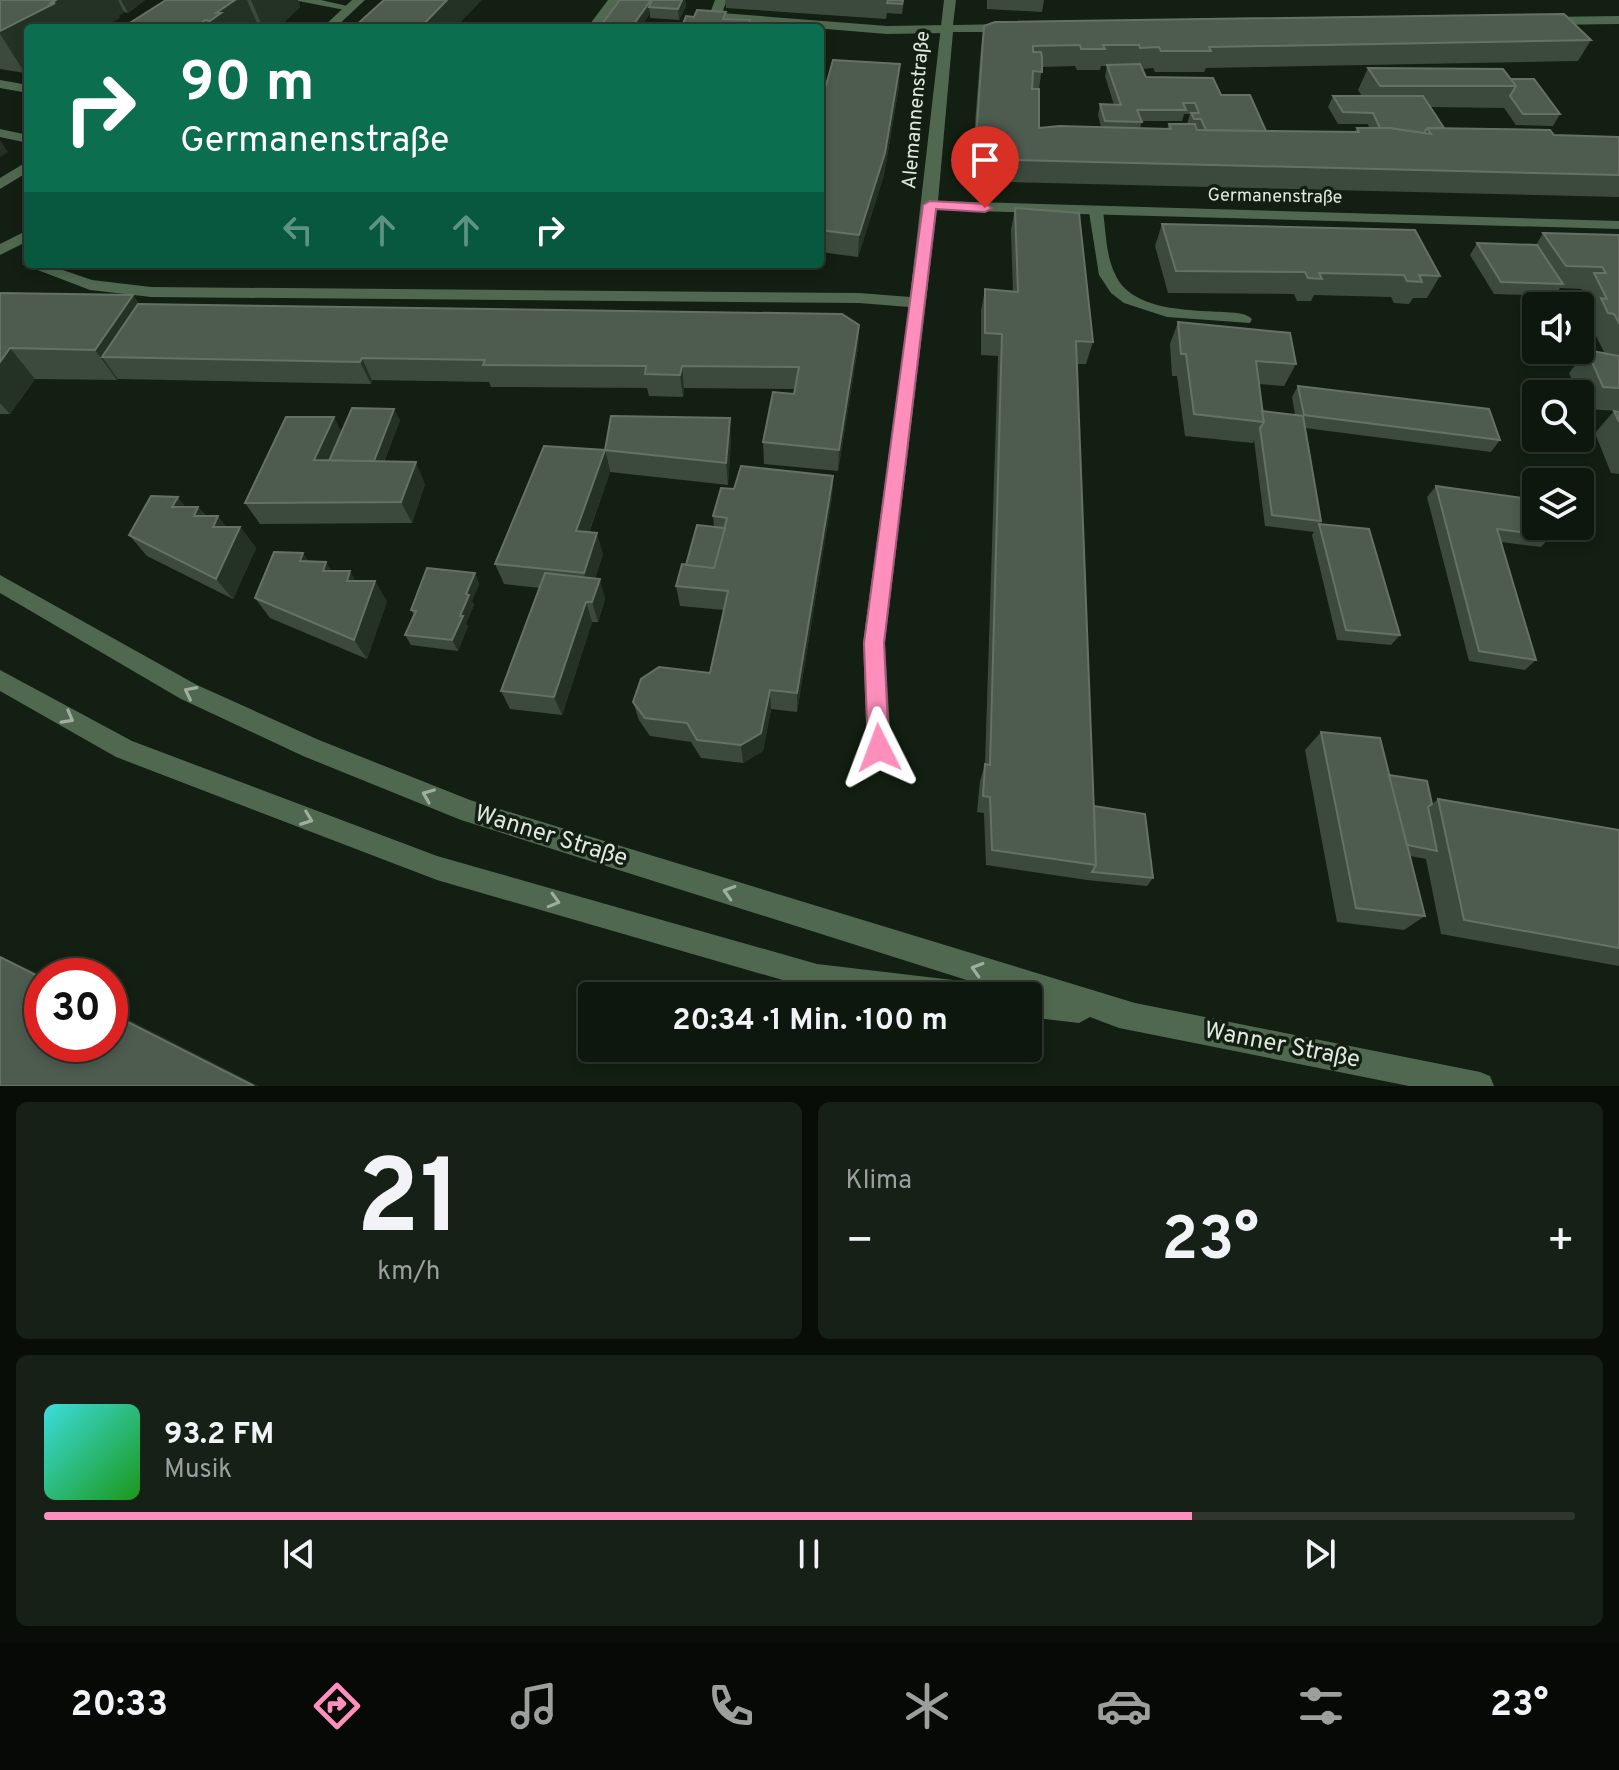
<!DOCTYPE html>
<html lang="de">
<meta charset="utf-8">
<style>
:root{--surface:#0e170e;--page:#172017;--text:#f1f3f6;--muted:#9b9f9e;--line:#2e362e;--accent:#fe8ebc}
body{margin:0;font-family:Overpass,sans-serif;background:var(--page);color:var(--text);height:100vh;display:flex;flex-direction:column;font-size:30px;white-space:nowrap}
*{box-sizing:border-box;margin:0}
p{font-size:26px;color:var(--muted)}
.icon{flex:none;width:44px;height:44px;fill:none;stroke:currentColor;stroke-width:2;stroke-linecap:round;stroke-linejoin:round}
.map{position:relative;height:1086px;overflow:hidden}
.sheet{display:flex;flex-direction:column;gap:16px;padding:16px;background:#080d08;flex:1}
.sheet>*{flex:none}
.guide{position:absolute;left:24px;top:24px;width:800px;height:244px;border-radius:8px;box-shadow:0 4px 12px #0003,0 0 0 2px var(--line);background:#0b6e4f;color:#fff;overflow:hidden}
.tools{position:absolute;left:1522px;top:292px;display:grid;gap:16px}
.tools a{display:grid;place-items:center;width:72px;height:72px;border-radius:8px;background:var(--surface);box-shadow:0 4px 12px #0003,0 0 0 2px var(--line);font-size:40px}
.speed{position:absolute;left:24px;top:958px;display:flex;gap:16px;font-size:40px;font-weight:700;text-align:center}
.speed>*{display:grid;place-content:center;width:104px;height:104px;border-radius:50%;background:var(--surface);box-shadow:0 4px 12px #0003,0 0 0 2px var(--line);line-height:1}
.speed .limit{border:12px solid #d22;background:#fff;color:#111}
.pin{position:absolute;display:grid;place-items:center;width:68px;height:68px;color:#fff;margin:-82px -34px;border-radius:50% 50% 50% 0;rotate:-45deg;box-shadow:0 0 8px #0007}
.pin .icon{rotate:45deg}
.me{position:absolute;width:88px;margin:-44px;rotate:357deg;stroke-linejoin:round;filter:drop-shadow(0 0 6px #0008)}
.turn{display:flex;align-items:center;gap:28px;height:168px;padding:0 24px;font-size:36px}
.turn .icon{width:104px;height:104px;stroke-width:2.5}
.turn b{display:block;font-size:56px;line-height:68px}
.lanes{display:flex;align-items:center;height:76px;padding:0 24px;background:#0003;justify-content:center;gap:40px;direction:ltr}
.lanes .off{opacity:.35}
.big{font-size:60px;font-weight:700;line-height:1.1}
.sheet .tile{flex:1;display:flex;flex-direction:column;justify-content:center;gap:12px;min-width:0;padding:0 28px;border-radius:12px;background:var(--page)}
.sheet .dial{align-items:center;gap:0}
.dial b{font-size:104px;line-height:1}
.song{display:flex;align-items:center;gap:24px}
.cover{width:96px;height:96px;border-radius:12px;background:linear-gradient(135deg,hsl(180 70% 55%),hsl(120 70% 35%))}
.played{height:8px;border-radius:4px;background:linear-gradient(90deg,var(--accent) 75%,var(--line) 75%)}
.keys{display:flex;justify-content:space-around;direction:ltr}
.heat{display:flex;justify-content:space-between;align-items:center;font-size:44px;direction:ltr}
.sheet .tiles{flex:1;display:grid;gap:16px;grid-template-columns:1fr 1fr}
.tile:last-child{grid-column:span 2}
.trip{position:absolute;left:578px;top:982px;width:464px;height:80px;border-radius:8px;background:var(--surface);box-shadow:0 4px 12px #0003,0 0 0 2px var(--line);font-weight:700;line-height:80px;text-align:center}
.dock{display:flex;height:128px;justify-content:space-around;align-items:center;background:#060906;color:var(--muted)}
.dock .icon{width:56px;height:56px}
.dock .selected{color:var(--accent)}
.dock b{font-size:36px;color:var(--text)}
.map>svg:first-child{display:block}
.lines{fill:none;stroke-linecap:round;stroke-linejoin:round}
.lane{fill:#506850;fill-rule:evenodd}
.street{fill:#506850;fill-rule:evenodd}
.wall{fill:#3c4a3d;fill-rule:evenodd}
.shaded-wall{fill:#243225}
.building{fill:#4e5b4f;stroke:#657165;stroke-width:2}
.oneway{stroke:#9fae9f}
.route{fill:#fe8ebc;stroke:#a55c7a;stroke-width:2}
.labels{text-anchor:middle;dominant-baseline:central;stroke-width:7;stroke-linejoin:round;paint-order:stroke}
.far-street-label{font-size:18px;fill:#e0e8df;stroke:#121f12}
.street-label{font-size:20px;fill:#e0e8df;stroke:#121f12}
.near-street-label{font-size:24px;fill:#e0e8df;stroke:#121f12}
</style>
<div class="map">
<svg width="1619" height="1086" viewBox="0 0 1619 1086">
<rect width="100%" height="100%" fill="#121f12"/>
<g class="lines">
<g class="lane">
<polygon points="293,0 321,0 356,8 350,11"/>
<polygon points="608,0 620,0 599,28 587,28"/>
<polygon points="715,0 727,0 722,13 887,26 947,25 953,29 947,33 887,34 715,20 709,16"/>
<polygon points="0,80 28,85 28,93 0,88"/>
<polygon points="0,129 28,135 28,143 0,137"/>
<polygon points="28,161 28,172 0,189 0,178"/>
<path d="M1096,208l7,4c3,20 3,44 12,62 16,37 74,36 108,38 10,1 22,0 29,7l-2,4 -83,-6 -43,-14 -13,-10 -12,-18 -10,-63z"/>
</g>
<g class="street">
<polygon points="352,0 365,0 335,28 322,28"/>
<polygon points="944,0 956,0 953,25 1011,24 1017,28 1011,32 953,32 938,201 1619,221 1619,229 937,210 885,643 891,748 887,756 879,759 871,756 867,748 863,643 909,307 859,303 151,297 90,290 22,264 28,260 28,264 45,264 92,280 151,287 859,293 910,297"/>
<polygon points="1619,16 1619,24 1547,25 1541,21 1547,17"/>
<polygon points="28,230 28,241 0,255 0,244"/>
<polygon points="0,575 197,685 319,740 470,800 1135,1003 1480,1072 1490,1076 1494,1086 1409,1086 1119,1028 1090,1017 1079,1023 1028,1017 1028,996 1017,996 461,820 303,756 181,699 0,593"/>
<polygon points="0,670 132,741 437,856 817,964 970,982 980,986 984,996 862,996 817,990 437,880 116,757 0,691"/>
</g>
</g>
<g class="wall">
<polygon points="0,0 145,0 128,13 124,12 118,16 120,18 28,28 28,72 25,73 0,69"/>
<polygon points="166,0 298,0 300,7 283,23 275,26 275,28 122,28"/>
<polygon points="620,0 685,0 686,6 679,20 650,18 650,14"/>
<polygon points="725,0 904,0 902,14 887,13 886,19 726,8"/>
<polygon points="987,0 1044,0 1042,12 987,9"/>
<path d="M984,26l607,14 -13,21 -372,7 -2,4h-49l-2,-4 -11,1 4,8 75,18 45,36 88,1 3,-4h12l-1,-4h-30l-10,-17 5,-11h29l-4,-6 10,-22 143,11 49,35 -7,12 -37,-1 -12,-17 -74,-1 14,21 110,7 65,2v60l-609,-15v-7l-39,-1 10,-127zM1075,66l2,4h23l1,-4h6l-2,10 9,29 -14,-1 -2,11 3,12 -62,1v-39l3,-22zM1184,114h6l-3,10h-18l-2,5 -27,-1 2,-7h40z"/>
<polygon points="899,86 884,175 858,257 820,252 820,107"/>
<polygon points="1015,208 1093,342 1086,364 1077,364 1094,806 1153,878 1147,886 1087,880 986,865 984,813 977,812 980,781 985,764 998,356 981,355 981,311 985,289 1013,292 1011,230"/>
<polygon points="1162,224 1440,276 1427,298 1413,298 1409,304 1394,303 1391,297 1314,295 1311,301 1297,301 1294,294 1168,293 1155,246"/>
<polygon points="1543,233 1619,235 1619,411 1585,409 1580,398 1580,394 1578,394 1569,373 1587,350 1605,354 1596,336 1591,335 1584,320 1588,316 1578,295 1582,289 1560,288 1555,296 1494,294 1470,255 1477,243 1536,245"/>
<polygon points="537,264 606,264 606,265"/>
<polygon points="0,293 133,295 139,304 859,325 858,347 838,471 764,464 763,442 794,394 795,389 684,388 683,397 649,396 647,388 491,387 489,382 372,380 371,384 118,379 117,380 35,379 10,414 0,414"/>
<polygon points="1178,322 1296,364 1284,386 1259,384 1262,411 1295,415 1292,397 1298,386 1500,440 1491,452 1305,428 1321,521 1320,524 1400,635 1391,645 1337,640 1312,535 1314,532 1265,526 1254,440 1253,443 1185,436 1177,376 1172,376 1170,344"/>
<polygon points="1614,411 1619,412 1619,474 1611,473 1595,433"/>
<polygon points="400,420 384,462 425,484 412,523 260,524 245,503 341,432"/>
<polygon points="731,440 728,485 610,472 605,450"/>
<polygon points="610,472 589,533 603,554 595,578 605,599 598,622 592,622 562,715 510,709 501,691 540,588 504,584 495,564"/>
<polygon points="833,476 832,497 797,712 771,709 763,751 743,763 701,758 691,742 650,736 639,720 633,702 710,673 724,610 680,606 676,586 714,526 713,516 734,489"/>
<polygon points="1436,486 1551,536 1541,547 1501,542 1536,660 1525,670 1469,661 1427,497"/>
<polygon points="185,507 198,507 206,516 226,527 240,527 256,548 233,599 147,556 129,535"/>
<polygon points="309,562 356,581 387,601 367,659 270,618 255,598"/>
<polygon points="475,573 479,584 472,601 474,605 466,623 468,626 458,651 411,645 405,635 414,615 411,610"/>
<polygon points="1321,732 1389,775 1432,804 1438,799 1619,830 1619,966 1441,934 1426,859 1410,856 1425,916 1404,930 1337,922 1305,750"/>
</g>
<g class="shaded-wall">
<polygon points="56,0 118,0 124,12 118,16 120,18 102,28 28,28 28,72 25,73 0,34 0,31"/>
<polygon points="121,0 145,0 128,13"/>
<polygon points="235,0 247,0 259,28 213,28 210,21 216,13"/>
<polygon points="251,0 298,0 300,7 283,23 275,26 275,28 263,28"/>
<polygon points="447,0 482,0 455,28 420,28"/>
<polygon points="651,0 654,0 649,7 650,14 640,28 631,28"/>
<polygon points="682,0 685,0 686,6 679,20 678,9"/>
<polygon points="205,20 209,28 196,28"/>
<polygon points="900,64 899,86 884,175 858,257 859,235"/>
<polygon points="0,140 8,152 0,157"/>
<polygon points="133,295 153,325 102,357 118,379 117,380 95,350"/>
<polygon points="859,325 858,347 838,471 839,450"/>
<polygon points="10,348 35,379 10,414 0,403 0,362"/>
<polygon points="362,358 372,380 371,384 360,362"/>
<polygon points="682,366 684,388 683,397 680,375"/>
<polygon points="394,409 400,420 377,479 371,467"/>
<polygon points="334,417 345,439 333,467 314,460"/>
<polygon points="730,418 731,440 728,485 726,463"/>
<polygon points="605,450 610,472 582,552 576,531"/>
<polygon points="416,462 425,484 412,523 401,502"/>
<polygon points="833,476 832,497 797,712 797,693"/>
<polygon points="178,497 194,518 172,507"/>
<polygon points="198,507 213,526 218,516 234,537 194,516"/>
<polygon points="240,527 256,548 233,599 216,579"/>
<polygon points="597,533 603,554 590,594 584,573"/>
<polygon points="303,553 317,574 300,561"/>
<polygon points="326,562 339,582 323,571"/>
<polygon points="350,571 362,592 347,581"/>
<polygon points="475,573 479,584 472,601 474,605 466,623 468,626 458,651 452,640 466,594"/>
<polygon points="600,579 605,599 598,622 592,602"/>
<polygon points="375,581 387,601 367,659 354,640"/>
<polygon points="586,602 592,622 562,715 554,697"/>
<polygon points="770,690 771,709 763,751 743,763 741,745"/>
<polygon points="0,956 43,976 42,978"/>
<polygon points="110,1010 259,1086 254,1086 110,1013"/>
</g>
<g class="building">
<polygon points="0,0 56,0 51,3 55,3 0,31"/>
<polygon points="166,0 235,0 216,13 221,13 210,21 205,20 196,28 122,28"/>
<polygon points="384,0 447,0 420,28 353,28"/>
<polygon points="620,0 651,0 631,28 599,28"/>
<polygon points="652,0 682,0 678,9 649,7"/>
<polygon points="888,0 903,0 902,4 887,3"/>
<polygon points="697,10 726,12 723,19 750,20 748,28 681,28 686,16 694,17"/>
<polygon points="1564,14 1591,40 1209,47 1211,51 1161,51 1159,47 1140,48 1139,45 1103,45 1105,49 1081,49 1080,45 1033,46 1033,52 1041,52 1042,57 1042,72 1033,71 1032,89 1039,89 1039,128 1059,126 1171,129 1169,124 1195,124 1197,130 1359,132 1357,128 1390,128 1431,134 1427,128 1550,130 1554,135 1619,137 1619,175 1014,160 1014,153 975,152 984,26 995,22"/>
<polygon points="833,60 900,64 885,153 859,235 820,230 820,107"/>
<polygon points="1140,64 1146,77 1213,78 1221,95 1250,95 1266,131 1206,130 1201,119 1194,119 1191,113 1199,113 1195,103 1183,103 1186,110 1137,110 1142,122 1105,121 1100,104 1121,105 1107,65"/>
<polygon points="1368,68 1503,69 1516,86 1380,86"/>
<polygon points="1511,79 1534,79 1560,114 1523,114 1510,96 1516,86"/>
<polygon points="1333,96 1423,96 1444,128 1427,128 1424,133 1390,128 1380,128 1373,113 1343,112"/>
<polygon points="1015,208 1079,213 1093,342 1076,341 1096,865 992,850 990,797 983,796 985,764 990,765 1002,334 985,333 985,289 1018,292"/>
<polygon points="1162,224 1415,230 1440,276 1419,275 1422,282 1407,281 1404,275 1319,273 1322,279 1308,278 1305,272 1176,271"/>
<polygon points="1543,233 1619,235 1619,323 1614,314 1608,313 1601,298 1607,299 1594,273 1606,273 1602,267 1566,266"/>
<polygon points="1477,243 1537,245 1563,284 1501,282"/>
<polygon points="0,293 133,295 95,350 10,348 0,362"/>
<polygon points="138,304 842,314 859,325 839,450 763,442 773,392 794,394 799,367 682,366 680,375 645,374 646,366 483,365 485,360 362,358 360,362 102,357"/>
<polygon points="1178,322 1290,333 1296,364 1256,361 1264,422 1194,414 1186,354 1181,354"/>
<polygon points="1587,350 1619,356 1619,388 1603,387"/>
<polygon points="1298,386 1489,409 1500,440 1304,415"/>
<polygon points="352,408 394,409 374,461 329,461"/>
<polygon points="1262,411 1303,416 1321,521 1272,515 1260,428 1264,422"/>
<polygon points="1614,411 1619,412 1619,422"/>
<polygon points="611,416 730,418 726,463 605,450"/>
<polygon points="286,417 334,417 314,460 416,462 401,502 245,503"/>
<polygon points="544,446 605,450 576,531 597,533 584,573 495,564"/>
<polygon points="741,466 833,476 797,693 770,690 761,733 741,745 697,740 687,723 645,718 633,702 641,679 659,667 710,673 728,591 676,586 682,564 714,568 727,518 713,516 721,488 734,489"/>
<polygon points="1436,486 1536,500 1536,526 1548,526 1551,536 1497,529 1536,660 1479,651"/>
<polygon points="151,496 178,497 172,507 198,507 194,516 218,516 213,527 240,527 216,579 129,535"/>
<polygon points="1319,524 1369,529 1400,635 1346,630"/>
<polygon points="697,525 725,528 714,568 686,565"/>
<polygon points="274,552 303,553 300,561 326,562 323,571 350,571 347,581 375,581 354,640 255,598"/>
<polygon points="427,568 475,573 466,594 469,595 460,616 463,616 452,640 405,635 416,611 411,610"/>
<polygon points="545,573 600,579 592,602 586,602 554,697 501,691"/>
<polygon points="1321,732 1380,738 1425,916 1356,908"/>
<polygon points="1389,775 1427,781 1432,804 1428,807 1437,851 1407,845"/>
<polygon points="1438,799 1619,830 1619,948 1464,920"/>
<polygon points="1094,806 1145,814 1153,878 1092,872 1096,865"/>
<polygon points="0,957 42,978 42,1044 110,1044 110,1013 254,1086 0,1086"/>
</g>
<defs><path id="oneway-chevron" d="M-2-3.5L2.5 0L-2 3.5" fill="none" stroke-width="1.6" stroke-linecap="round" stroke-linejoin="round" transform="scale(2)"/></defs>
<g class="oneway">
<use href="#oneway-chevron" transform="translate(190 692) rotate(-153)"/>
<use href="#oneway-chevron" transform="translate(68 718) rotate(29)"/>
<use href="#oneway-chevron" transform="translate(428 795) rotate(-158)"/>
<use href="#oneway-chevron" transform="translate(307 819) rotate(21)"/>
<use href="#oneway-chevron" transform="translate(729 892) rotate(-163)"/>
<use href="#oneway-chevron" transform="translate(554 901) rotate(16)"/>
<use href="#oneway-chevron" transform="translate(977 969) rotate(-163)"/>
</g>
<polygon class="route" points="930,201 985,204 992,208 985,212 936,209 884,643 889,748 886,755 879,757 871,755 868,748 864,643 923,205"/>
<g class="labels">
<g class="far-street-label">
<text transform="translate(1275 197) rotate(1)">Germanenstraße</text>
</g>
<g class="street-label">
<text transform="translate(917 110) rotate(-85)">Alemannenstraße</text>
</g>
<g class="near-street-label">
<text transform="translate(551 837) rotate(17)">Wanner Straße</text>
<text transform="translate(1282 1046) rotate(11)">Wanner Straße</text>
</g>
</g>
</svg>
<div class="tools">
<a><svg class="icon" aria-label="sound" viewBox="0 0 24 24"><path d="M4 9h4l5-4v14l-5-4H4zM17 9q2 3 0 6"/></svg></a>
<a><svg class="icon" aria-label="search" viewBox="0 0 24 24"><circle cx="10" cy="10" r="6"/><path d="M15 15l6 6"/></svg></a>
<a><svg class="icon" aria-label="layers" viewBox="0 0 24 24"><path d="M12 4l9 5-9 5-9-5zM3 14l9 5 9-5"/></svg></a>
</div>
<div class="speed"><div class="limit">30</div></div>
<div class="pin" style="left:985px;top:208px;background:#d93025"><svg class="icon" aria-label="arrive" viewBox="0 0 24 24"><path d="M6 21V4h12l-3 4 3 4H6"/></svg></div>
<svg class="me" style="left:879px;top:748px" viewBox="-20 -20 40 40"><path d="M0-17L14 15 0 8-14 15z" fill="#fe8ebc" stroke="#fff" stroke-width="4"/></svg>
<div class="trip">20:34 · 1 Min. · 100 m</div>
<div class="guide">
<div class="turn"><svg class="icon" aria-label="right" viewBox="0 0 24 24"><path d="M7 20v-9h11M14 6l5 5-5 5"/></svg><div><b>90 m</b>Germanenstraße</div></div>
<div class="lanes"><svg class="icon off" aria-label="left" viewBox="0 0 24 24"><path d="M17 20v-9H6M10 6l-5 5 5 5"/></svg><svg class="icon off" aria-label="ahead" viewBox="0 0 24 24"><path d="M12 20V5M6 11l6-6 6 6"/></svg><svg class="icon off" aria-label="ahead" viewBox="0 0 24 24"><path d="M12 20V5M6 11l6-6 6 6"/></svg><svg class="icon" aria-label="right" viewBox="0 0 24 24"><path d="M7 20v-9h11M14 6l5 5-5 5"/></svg></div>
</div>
</div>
<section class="sheet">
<div class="tiles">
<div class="tile dial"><b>21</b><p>km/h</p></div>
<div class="tile"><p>Klima</p>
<div class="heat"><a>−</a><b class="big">23°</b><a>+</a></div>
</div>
<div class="tile">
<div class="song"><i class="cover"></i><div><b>93.2 FM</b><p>Musik</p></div></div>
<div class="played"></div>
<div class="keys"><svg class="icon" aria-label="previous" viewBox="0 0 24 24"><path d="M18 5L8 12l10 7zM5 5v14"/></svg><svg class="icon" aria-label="pause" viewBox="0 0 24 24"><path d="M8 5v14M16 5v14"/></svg><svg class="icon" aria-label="next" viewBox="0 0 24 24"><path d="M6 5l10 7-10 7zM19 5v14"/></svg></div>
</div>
</div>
</section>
<nav class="dock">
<b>20:33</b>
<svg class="icon selected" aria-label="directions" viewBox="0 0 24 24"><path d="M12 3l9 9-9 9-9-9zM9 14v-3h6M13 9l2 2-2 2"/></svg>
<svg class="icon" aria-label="music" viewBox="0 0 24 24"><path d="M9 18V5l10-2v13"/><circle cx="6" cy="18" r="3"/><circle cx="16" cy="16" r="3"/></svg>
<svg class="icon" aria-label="phone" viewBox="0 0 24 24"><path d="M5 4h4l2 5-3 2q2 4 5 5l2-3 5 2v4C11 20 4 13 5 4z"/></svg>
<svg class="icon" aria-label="climate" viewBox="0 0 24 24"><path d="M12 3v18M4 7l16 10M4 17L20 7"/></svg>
<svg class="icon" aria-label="car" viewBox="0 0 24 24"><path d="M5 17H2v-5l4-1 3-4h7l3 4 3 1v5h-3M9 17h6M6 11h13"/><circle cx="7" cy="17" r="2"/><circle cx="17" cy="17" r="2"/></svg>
<svg class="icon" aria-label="filters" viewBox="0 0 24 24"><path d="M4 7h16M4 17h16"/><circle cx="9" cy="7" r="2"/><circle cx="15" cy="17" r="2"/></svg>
<b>23°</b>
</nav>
